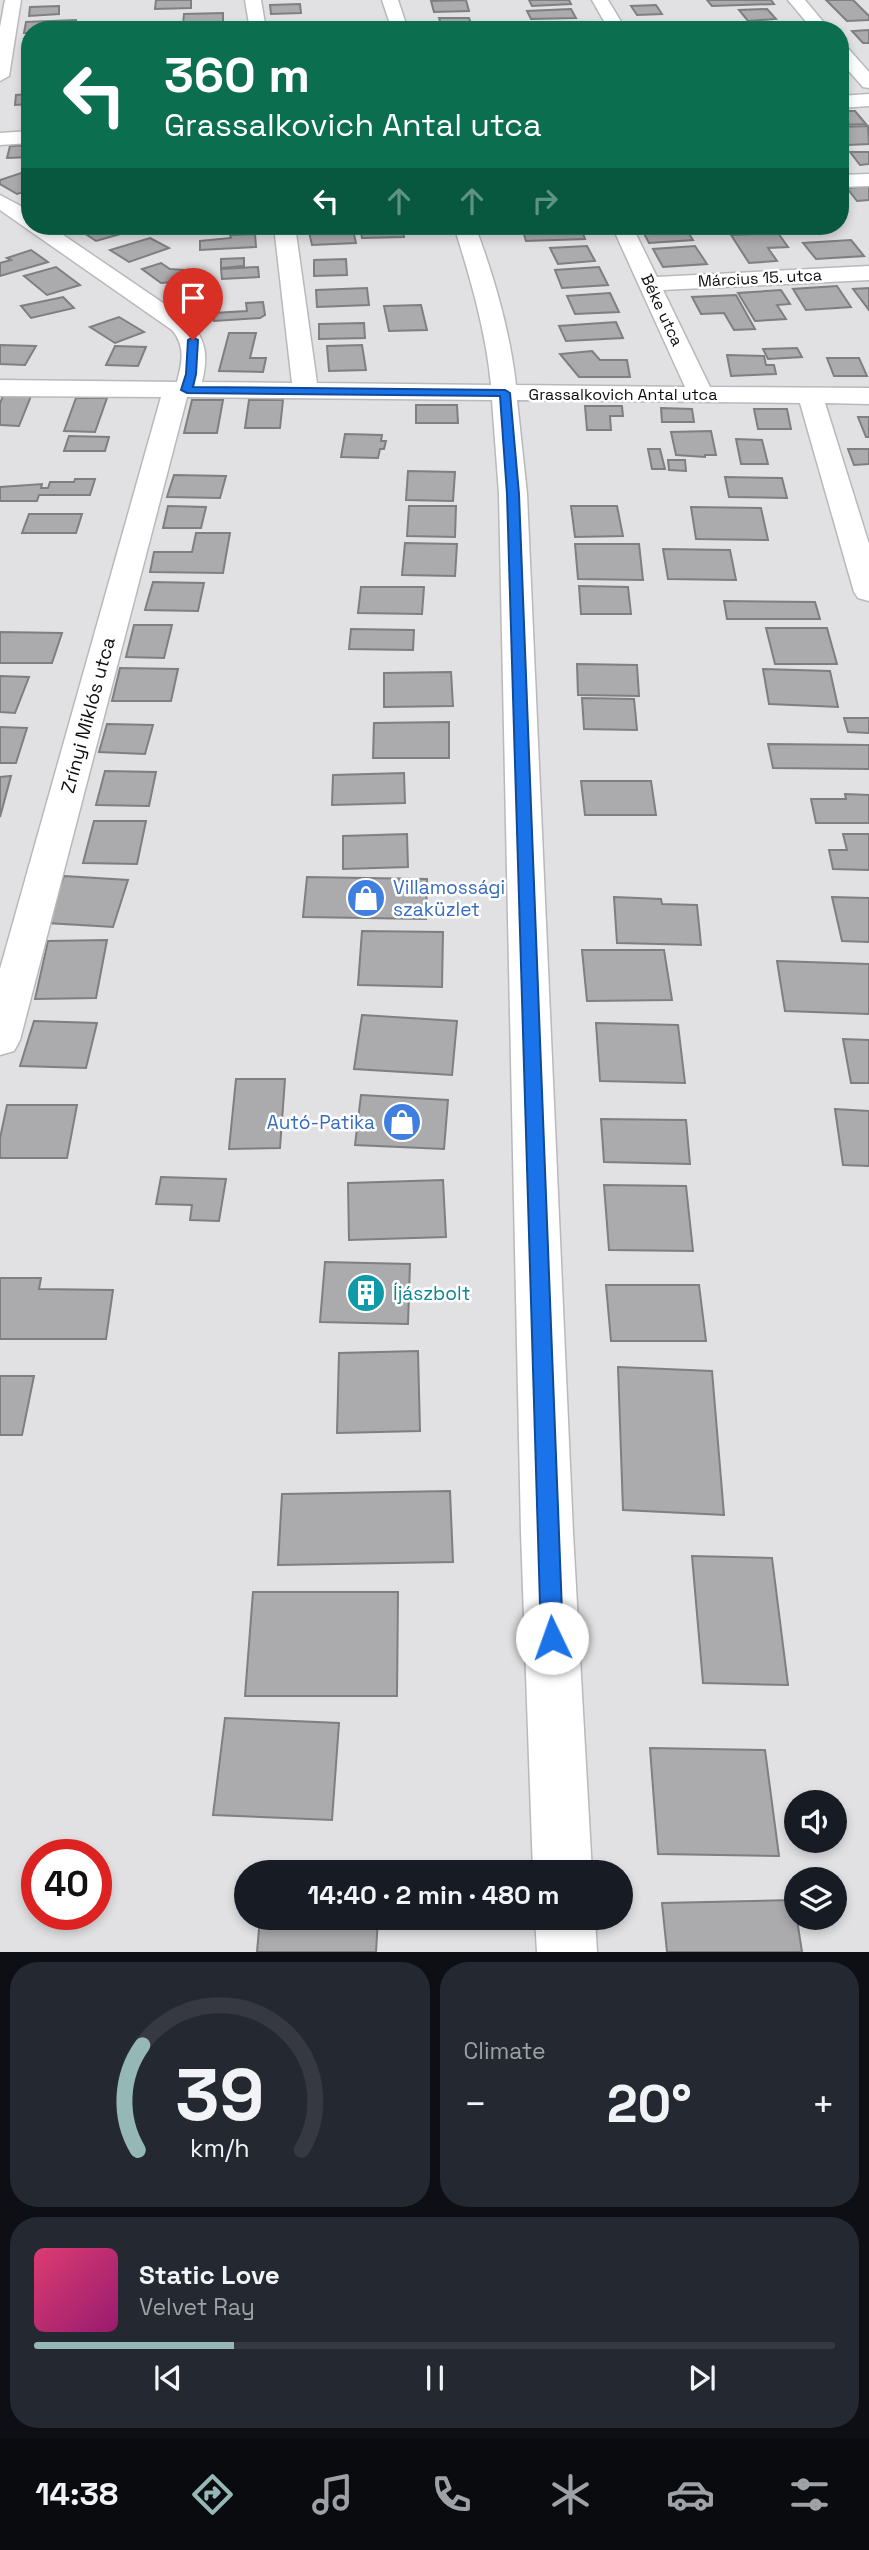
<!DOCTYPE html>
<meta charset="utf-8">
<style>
:root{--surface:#171b24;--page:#242831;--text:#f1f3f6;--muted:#9ea1a6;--line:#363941;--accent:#95b7b6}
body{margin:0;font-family:"Space Grotesk",sans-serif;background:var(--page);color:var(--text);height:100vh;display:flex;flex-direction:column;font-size:26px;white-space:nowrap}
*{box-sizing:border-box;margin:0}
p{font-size:23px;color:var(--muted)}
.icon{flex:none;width:38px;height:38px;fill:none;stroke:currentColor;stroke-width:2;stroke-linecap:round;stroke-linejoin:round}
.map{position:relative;height:1952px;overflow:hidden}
.sheet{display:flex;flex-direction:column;gap:10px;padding:10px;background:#0d0f14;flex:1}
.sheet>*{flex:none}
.top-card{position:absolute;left:21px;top:21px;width:828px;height:214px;border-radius:28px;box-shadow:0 4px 10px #0003;background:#0b6e4f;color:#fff;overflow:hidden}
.fabs{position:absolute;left:784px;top:1790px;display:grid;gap:14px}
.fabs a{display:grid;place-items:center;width:63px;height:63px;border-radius:50%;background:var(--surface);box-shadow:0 4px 10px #0003;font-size:35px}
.speed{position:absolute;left:21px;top:1839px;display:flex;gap:14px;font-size:35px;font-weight:700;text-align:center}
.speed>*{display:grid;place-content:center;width:91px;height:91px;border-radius:50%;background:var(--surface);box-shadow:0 4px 10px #0003;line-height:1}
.speed .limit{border:10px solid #d22;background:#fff;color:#111}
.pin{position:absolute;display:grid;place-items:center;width:60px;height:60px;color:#fff;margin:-72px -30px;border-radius:50% 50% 50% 0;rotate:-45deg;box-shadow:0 0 7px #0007}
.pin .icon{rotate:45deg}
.me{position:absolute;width:77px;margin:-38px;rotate:357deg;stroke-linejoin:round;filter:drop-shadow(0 0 5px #0008)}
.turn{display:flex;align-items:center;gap:24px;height:147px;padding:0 28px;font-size:32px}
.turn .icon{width:91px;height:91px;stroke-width:2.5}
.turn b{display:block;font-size:49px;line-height:60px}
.lanes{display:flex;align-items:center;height:66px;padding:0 28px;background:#0003;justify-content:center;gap:35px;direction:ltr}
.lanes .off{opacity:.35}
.big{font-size:52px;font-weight:600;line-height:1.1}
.sheet .tile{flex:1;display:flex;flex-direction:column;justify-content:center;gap:10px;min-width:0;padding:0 24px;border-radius:28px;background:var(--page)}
.sheet .dial{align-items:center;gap:0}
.dial svg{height:182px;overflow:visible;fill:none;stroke:var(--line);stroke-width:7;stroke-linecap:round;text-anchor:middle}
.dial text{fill:var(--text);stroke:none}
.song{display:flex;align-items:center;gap:21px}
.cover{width:84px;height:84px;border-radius:10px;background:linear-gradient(135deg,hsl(340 70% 55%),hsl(320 70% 35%))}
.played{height:7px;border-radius:4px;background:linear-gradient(90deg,var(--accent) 25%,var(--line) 25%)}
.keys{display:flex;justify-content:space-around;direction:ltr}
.heat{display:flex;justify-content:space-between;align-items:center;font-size:38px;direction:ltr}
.sheet .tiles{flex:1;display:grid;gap:10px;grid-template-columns:1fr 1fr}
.tile:last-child{grid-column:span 2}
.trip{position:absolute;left:234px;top:1860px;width:399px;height:70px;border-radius:35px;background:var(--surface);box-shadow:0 4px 10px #0003;font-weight:600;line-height:70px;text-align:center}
.tab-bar{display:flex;height:112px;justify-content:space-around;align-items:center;background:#090b0e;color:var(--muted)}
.tab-bar .icon{width:49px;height:49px}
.tab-bar .active{color:var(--accent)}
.tab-bar b{font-size:32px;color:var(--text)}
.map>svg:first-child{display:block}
.building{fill:#abaaad;stroke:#7f7e81;stroke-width:2}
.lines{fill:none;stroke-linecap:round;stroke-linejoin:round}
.minor-casing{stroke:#b9b9bc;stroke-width:3}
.minor{fill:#fff;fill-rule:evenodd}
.route{fill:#1a73e8;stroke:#114b97;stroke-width:2}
.labels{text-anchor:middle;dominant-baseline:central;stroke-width:5;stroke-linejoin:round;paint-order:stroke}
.far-street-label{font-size:16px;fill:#0d0d0e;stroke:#fff}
.street-label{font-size:19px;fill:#0d0d0e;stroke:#fff}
.shop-label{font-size:19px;fill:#366cbe;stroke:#fff;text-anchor:start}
.culture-label{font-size:19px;fill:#0d838f;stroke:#fff;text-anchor:start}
</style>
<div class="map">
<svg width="869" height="1952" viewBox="0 0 869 1952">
<rect width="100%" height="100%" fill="#e1e1e4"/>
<g class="building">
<polygon points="156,0 191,0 191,8 155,9"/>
<polygon points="466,0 469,11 434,12 431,1"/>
<polygon points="529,0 569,0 571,4 532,6"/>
<polygon points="707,0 771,0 774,4 712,6"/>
<polygon points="826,0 853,0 869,16 869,20 847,21"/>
<polygon points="300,4 301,13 271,14 270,5"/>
<polygon points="656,5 662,14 637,15 631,6"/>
<polygon points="59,6 59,14 29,16 30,7"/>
<polygon points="571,9 576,18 531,19 527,11"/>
<polygon points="767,9 776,19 748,21 739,10"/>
<polygon points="223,13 223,24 183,25 184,14"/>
<polygon points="439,18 469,18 472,26 442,27"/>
<polygon points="76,20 75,30 30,30 30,33 24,33 26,22"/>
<polygon points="583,23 586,30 538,30 536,24"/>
<polygon points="663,23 667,30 646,30 643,24"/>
<polygon points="791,24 796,30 733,28 761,27 759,25"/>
<polygon points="869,30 869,43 863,43 852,31"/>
<polygon points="30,94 30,104 15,105 16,95"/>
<polygon points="840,111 855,111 866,124 840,125"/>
<polygon points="868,126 869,144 848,145 840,135 840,127"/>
<polygon points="30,145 30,157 7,158 10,146"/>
<polygon points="850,152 869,152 869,164 860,165"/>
<polygon points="24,172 30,175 30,190 17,194 0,184 0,180"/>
<polygon points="869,186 869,200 857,201 847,188"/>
<polygon points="89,226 134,226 138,229 96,241 78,229"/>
<polygon points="360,226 402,226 404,237 362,238"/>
<polygon points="580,226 585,239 526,241 522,228"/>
<polygon points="640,226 684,226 693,240 649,243"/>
<polygon points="353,230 356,243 312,245 309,232"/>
<polygon points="778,233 788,247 768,248 777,261 749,263 731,235"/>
<polygon points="255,234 256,247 200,250 200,241 231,238 230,235"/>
<polygon points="150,238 169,248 129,262 110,250"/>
<polygon points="851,240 864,256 816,259 803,243"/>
<polygon points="587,246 595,261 558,264 550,248"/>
<polygon points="695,246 707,264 663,267 653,249"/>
<polygon points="31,250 48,262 0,276 0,263 11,260 7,258"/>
<polygon points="244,258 244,266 221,268 221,259"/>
<polygon points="346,259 347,275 314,276 314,260"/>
<polygon points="161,263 170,269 199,271 200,280 161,283 142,269"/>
<polygon points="56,267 80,285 47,295 24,276"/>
<polygon points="258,267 259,277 222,279 221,269"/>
<polygon points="599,267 608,285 562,288 555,270"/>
<polygon points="212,282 213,287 169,290 169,284"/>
<polygon points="837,286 851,307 806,310 793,289"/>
<polygon points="367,288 369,305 317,307 316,290"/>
<polygon points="869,288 869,310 853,289"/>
<polygon points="781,290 790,304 777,305 786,319 755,321 738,293"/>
<polygon points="610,293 619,312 575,314 567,296"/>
<polygon points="736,295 755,329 734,330 724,313 701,314 692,297"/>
<polygon points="63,297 74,308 31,318 21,306"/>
<polygon points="263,302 265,315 260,318 214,321 213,313 247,311 246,303"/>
<polygon points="421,305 427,330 389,331 384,306"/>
<polygon points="119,317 144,332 115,343 90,327"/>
<polygon points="616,322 623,338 566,341 559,326"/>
<polygon points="364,323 365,338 319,339 319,324"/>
<polygon points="229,333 256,333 250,358 266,358 263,372 219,371"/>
<polygon points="0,345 36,346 25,365 0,364"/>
<polygon points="362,345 366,370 329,371 327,346"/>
<polygon points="115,346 146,347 138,366 106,365"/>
<polygon points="797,348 802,357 768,359 763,349"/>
<polygon points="592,351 600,360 627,360 630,377 579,377 560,354"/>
<polygon points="727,355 764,356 766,365 774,365 776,374 731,376"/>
<polygon points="827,358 859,358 867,376 834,376"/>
<polygon points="3,396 31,396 19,426 0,425 0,403"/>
<polygon points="76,398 107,398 95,432 64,431"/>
<polygon points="192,400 223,400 217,433 184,433"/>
<polygon points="249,400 283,400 280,428 245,428"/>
<polygon points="416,405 457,405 458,423 416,423"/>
<polygon points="585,406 622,406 623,416 610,416 611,430 587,430"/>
<polygon points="661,408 692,409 694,422 662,422"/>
<polygon points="754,409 787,409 791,429 758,429"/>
<polygon points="858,417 869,417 869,437 866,437"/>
<polygon points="711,431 716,455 705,455 705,457 676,455 671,432"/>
<polygon points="345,434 382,435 381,441 386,441 384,449 380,449 378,458 341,457"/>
<polygon points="69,436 109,437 105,451 64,451"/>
<polygon points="736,439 762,440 768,464 741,464"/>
<polygon points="648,449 660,449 665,469 652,469"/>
<polygon points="848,449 869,449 869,464 854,465"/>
<polygon points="668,460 685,460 686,471 669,470"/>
<polygon points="408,471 455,472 453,501 406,500"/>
<polygon points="174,475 226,476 220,498 167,497"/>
<polygon points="725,477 782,478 787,498 729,497"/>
<polygon points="75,479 95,479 90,495 39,495 37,501 0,501 0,487 42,484 41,488 48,488 50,482 74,482"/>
<polygon points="168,506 206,507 201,528 163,528"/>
<polygon points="409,506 456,506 455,537 407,536"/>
<polygon points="571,506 617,506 623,536 575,537"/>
<polygon points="691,507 761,508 768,540 696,539"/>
<polygon points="29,514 82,514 76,533 22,533"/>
<polygon points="196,533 230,533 223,573 150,572 154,552 192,552"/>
<polygon points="405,543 457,544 455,576 402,575"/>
<polygon points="575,544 639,544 643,580 578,579"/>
<polygon points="663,549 730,550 736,580 668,579"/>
<polygon points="153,582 204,583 198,611 145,610"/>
<polygon points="579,586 628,587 631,614 581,614"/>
<polygon points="361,587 424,587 422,614 358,613"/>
<polygon points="724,601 815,602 820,619 727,619"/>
<polygon points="134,625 172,625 164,658 126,657"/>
<polygon points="766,628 827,628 837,664 775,664"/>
<polygon points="351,629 414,630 413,650 349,649"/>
<polygon points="0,632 62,633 52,663 0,663"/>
<polygon points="577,664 637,665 639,696 578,695"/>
<polygon points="120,668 178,669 171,701 112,701"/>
<polygon points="763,669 830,671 838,707 769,704"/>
<polygon points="451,672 453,706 384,707 384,673"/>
<polygon points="0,676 29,677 15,713 0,712"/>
<polygon points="582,698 634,699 637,730 584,729"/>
<polygon points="844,718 869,718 869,733 848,732"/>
<polygon points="449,722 449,758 373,758 374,723"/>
<polygon points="107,724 153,725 145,754 99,752"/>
<polygon points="0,727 27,728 16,763 0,763"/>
<polygon points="768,744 869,745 869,769 773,768"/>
<polygon points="105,771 156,772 149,806 96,805"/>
<polygon points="404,773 405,803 332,805 333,775"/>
<polygon points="11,776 0,817 0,777"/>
<polygon points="581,781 651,781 656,815 585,815"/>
<polygon points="845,794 869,795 869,823 816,823 811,799 846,799"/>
<polygon points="94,821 146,821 137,864 83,863"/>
<polygon points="407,834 408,867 343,869 343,836"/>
<polygon points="843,834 869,834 869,870 833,869 829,850 847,850"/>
<polygon points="64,876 128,880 113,927 47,923"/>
<polygon points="307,877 427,879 426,919 303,917"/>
<polygon points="614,897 661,899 662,904 697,905 701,945 617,943"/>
<polygon points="832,897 869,898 869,942 842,941"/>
<polygon points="362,931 443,932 442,987 358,985"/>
<polygon points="107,940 96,998 35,999 48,941"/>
<polygon points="582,950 664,950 672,1000 587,1001"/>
<polygon points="777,961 869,964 869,1014 785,1011"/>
<polygon points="362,1015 457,1021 452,1075 354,1069"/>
<polygon points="34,1021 97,1023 86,1068 20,1066"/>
<polygon points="596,1023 678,1025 685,1083 600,1081"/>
<polygon points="843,1039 869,1040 869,1083 851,1083"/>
<polygon points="236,1079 285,1079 280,1148 229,1149"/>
<polygon points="361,1095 448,1100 444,1149 355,1145"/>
<polygon points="7,1105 77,1105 67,1158 0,1158 0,1138"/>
<polygon points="835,1109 869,1111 869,1166 843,1165"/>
<polygon points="601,1119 686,1120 690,1164 604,1162"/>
<polygon points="161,1177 226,1179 219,1221 190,1220 192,1205 156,1204"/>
<polygon points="443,1180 446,1237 349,1240 348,1183"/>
<polygon points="604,1185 686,1186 693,1251 609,1250"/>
<polygon points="325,1262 410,1264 408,1324 320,1322"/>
<polygon points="0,1278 41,1278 39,1289 113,1290 106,1339 0,1339"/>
<polygon points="606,1285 699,1285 706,1341 611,1341"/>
<polygon points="418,1351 420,1431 337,1433 339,1353"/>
<polygon points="618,1367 712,1371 724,1515 623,1510"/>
<polygon points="0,1376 34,1376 22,1435 0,1435"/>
<polygon points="450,1491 453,1562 278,1565 282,1494"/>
<polygon points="692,1556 772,1558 788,1685 703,1683"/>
<polygon points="253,1592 398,1592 397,1696 245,1696"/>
<polygon points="225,1718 339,1723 332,1820 213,1815"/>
<polygon points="650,1748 765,1750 779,1856 658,1854"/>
<polygon points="794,1900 802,1952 667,1952 662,1903"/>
<polygon points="260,1918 378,1918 376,1952 257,1952"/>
</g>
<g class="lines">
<defs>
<g id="minor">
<polygon points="5,0 21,0 9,76 0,81 0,27"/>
<polygon points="245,0 261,0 266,30 250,30"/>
<polygon points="382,0 398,0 408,30 392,30"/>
<polygon points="592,0 608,0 626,30 609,30"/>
<polygon points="788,0 805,0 830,30 813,30"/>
<polygon points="840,45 846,46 869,72 869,88 863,87 840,61"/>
<polygon points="869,94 869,106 840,108 840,96"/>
<polygon points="30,131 30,143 0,145 0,133"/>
<polygon points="869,174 869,186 840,187 840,175"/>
<path d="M0,195l30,16v15h20l138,94c19,20 20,37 14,62l90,1 -18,-157h21l22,157 174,2c-5,-54 -21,-108 -37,-159h21c19,50 35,106 41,159l169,2 -73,-161h20l25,51 212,-11v14l-206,10 47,97 159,1v16l-44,-1 44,141v57l-11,-3 -4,-6 -54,-189 -283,-3 10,94 46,1039 19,339h-59l-12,-339 -22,-1039 -7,-94 -305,-3 -167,643 -6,11 -14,4v-86l161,-572 -161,-1v-16l177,2c5,-19 9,-36 -5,-52l-172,-120z"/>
<polygon points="535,1918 595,1918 597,1952 537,1952"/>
</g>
</defs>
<use href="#minor" class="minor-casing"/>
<use href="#minor" class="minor"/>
</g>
<polygon class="route" points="193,337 198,340 196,374 193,387 505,390 510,393 519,494 563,1638 560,1645 552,1649 544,1645 541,1638 507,494 500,396 187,393 181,390 186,374 188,340"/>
<defs>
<symbol id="shop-disc" viewBox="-11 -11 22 22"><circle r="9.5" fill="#3f7fe0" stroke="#fff"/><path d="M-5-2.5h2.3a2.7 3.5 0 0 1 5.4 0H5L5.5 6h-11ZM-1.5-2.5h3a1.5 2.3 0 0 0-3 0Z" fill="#fff"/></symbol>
<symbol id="building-disc" viewBox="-11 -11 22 22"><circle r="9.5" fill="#0f9aa8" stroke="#fff"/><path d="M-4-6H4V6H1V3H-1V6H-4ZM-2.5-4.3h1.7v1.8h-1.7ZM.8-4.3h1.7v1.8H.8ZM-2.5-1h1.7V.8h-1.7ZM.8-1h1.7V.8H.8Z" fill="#fff"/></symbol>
</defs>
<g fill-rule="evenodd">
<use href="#shop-disc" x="344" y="876" width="44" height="44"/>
<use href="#shop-disc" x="380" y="1100" width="44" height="44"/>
<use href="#building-disc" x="344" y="1271" width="44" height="44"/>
</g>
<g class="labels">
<g class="far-street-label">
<text transform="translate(760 278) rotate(-3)">Március 15. utca</text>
<text transform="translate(662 310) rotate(65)">Béke utca</text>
<text x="623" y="394">Grassalkovich Antal utca</text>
</g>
<g class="street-label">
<text transform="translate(88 715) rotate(-75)">Zrínyi Miklós utca</text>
</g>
<g class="shop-label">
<text x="393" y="887">Villamossági<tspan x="393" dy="22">szaküzlet</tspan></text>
<text x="375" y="1122" text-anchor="end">Autó-Patika</text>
</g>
<g class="culture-label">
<text x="393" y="1293">Íjászbolt</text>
</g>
</g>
</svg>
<div class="fabs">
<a><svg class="icon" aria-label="sound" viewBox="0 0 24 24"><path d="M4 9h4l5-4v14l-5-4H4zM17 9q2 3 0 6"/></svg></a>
<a><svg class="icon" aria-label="layers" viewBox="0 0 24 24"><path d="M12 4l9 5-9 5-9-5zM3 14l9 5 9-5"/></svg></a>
</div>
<div class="speed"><div class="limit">40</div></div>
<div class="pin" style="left:193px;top:340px;background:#d93025"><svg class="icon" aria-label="arrive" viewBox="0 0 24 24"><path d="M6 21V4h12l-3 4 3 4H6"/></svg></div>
<svg class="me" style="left:552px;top:1638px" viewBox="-20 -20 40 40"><circle r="19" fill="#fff"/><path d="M0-13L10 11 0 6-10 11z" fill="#1a73e8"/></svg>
<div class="trip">14:40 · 2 min · 480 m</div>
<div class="top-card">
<div class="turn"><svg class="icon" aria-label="left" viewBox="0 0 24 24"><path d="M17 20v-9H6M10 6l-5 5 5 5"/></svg><div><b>360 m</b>Grassalkovich Antal utca</div></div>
<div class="lanes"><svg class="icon" aria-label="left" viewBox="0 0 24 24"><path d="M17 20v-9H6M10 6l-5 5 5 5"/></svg><svg class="icon off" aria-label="ahead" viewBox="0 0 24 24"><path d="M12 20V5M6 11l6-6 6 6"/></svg><svg class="icon off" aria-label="ahead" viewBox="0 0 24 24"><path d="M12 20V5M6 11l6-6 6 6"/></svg><svg class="icon off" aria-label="right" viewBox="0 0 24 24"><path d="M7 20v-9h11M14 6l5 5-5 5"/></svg></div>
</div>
</div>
<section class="sheet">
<div class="tiles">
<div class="tile dial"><svg viewBox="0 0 100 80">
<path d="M14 69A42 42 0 1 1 86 69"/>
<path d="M14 69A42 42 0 0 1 16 23" stroke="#95b7b6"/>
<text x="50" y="56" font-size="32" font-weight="700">39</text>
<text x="50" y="72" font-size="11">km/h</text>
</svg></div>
<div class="tile"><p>Climate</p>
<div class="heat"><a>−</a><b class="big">20°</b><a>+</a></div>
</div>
<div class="tile">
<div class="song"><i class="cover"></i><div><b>Static Love</b><p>Velvet Ray</p></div></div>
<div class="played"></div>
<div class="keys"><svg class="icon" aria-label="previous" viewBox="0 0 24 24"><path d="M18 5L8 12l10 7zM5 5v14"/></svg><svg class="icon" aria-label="pause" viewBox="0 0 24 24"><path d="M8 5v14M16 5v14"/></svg><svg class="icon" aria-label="next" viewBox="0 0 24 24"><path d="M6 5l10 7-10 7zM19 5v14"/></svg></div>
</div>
</div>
</section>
<nav class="tab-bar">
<b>14:38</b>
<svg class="icon active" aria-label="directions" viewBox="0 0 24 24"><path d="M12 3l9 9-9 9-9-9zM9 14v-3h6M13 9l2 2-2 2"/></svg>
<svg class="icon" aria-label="music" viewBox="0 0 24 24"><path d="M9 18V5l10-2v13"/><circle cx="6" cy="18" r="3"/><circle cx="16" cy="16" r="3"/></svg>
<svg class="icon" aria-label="phone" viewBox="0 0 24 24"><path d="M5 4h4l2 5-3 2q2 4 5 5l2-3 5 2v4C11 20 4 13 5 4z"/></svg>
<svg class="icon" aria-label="climate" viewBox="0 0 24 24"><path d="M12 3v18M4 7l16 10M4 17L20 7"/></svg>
<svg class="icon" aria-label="car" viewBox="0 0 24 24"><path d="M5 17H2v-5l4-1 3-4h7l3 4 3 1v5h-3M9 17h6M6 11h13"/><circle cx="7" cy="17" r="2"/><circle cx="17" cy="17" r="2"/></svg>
<svg class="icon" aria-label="filters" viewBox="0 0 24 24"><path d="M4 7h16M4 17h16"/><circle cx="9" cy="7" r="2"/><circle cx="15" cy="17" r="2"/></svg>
</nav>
